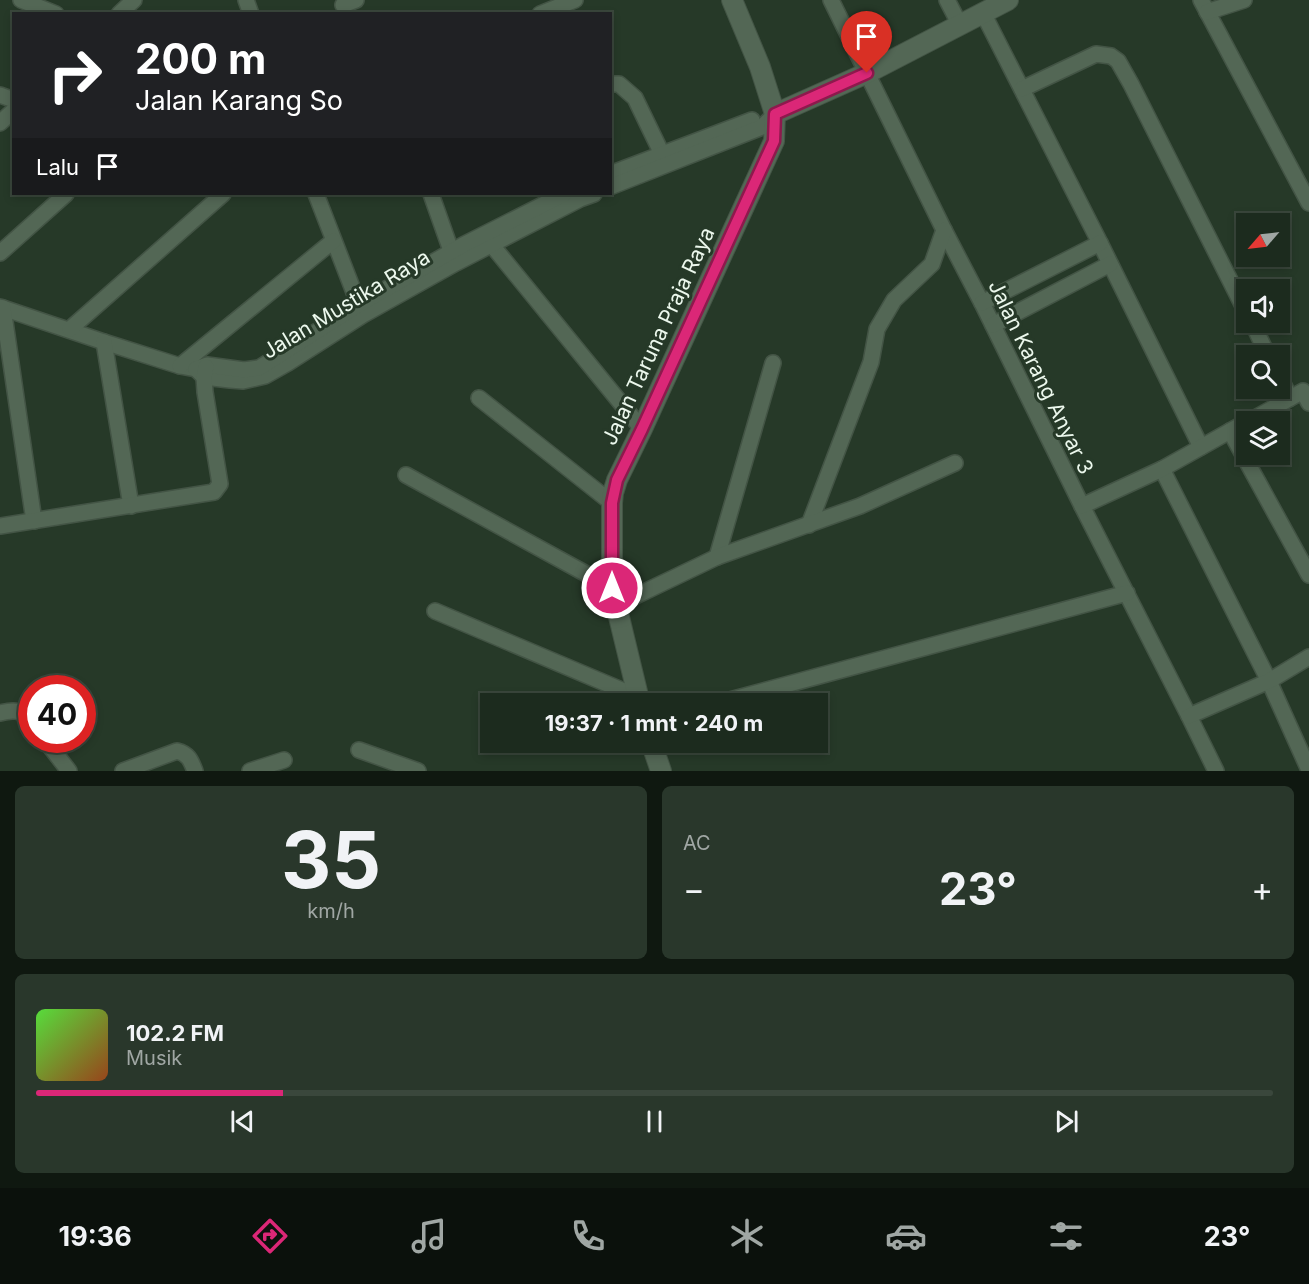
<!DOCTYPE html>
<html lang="id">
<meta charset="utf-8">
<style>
:root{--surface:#1c2b1e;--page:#29372b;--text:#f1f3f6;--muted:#a0a7a4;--line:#3a473c;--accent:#db2777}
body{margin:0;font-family:Inter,sans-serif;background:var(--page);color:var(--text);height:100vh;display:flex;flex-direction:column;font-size:22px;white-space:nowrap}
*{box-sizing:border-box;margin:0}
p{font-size:20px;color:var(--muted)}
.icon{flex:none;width:33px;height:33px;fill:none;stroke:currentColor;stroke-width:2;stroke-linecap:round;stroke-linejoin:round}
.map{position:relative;height:771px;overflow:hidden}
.drawer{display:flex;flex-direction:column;gap:15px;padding:15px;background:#0f1810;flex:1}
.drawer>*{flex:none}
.guide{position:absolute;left:12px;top:12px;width:600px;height:183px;border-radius:0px;box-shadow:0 3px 9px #0003,0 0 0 2px var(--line);background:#202124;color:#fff;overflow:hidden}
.needle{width:39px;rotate:242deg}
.tools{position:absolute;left:1236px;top:213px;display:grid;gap:12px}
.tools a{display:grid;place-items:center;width:54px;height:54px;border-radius:0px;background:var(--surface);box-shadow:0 3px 9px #0003,0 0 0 2px var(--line);font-size:30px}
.speed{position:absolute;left:18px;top:675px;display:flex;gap:12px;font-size:30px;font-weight:700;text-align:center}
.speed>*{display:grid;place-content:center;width:78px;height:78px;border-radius:50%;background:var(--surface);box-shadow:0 3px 9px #0003,0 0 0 2px var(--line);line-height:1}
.speed .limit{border:9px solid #d22;background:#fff;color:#111}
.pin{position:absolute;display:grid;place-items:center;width:51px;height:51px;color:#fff;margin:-62px -26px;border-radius:50% 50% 50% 0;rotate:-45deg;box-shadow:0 0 6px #0007}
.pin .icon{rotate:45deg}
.me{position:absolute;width:66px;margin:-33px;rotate:0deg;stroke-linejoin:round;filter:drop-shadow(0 0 4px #0008)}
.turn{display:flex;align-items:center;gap:21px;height:126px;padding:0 24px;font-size:27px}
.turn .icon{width:78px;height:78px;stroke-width:2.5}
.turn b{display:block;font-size:42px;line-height:51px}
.then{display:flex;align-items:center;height:57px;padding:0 24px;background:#0003;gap:12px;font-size:22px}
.big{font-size:45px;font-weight:700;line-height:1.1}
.drawer .card{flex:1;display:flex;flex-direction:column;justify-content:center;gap:9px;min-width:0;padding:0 21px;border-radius:9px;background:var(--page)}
.drawer .dial{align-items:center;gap:0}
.dial b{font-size:78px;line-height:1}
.song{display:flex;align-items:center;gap:18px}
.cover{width:72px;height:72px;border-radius:9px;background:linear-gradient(135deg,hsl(110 70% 55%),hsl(20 70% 35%))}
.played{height:6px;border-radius:3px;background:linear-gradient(90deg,var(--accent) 20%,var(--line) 20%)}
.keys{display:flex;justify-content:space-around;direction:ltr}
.heat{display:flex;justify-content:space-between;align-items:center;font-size:33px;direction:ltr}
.drawer .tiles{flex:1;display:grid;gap:15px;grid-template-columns:1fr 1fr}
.card:last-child{grid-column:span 2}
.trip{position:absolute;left:480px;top:693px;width:348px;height:60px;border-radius:0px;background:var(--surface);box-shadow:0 3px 9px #0003,0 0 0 2px var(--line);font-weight:700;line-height:60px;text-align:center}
.tab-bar{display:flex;height:96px;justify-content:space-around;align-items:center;background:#0b110c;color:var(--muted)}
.tab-bar .icon{width:42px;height:42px}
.tab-bar .current{color:var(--accent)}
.tab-bar b{font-size:27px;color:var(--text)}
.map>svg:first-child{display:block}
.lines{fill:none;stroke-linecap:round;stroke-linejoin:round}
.minor-casing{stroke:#435445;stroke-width:18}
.tertiary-casing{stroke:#435445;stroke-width:22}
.minor{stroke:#536755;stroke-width:15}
.tertiary{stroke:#536755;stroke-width:20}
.route-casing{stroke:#8e194d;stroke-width:15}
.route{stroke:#db2777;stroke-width:10}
.labels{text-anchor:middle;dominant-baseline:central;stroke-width:6;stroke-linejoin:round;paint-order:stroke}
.street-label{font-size:21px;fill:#ecf8ed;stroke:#263928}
</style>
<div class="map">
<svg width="1309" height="771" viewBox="0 0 1309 771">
<rect width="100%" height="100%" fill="#263928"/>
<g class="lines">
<defs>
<g id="minor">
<polyline points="21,0 56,14"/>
<polyline points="246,0 251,14"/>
<polyline points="831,0 944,230 982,303 1082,506 1189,716 1216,771"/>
<polyline points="947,0 960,25"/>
<polyline points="1201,0 1309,203"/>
<polyline points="343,5 356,0"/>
<polyline points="1207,12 1244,0"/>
<polyline points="983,13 1100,243 1201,447"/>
<polyline points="119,14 134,0"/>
<polyline points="540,14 575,0"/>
<polyline points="610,84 619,84 635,98 662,154"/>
<polyline points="1022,89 1096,54 1111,56 1118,61 1131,84 1246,312"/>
<polyline points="0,95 14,100"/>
<polyline points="0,123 14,110"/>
<polyline points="610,174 752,120"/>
<polyline points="610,187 762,127 775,114"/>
<polyline points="316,194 362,313"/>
<polyline points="431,194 454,259"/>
<polyline points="487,235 491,244 642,429"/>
<polyline points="0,253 66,194"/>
<polyline points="982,303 1100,243"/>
<polyline points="0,307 104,342 180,366 196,369"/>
<polyline points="3,308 34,521"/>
<polyline points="1252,322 1268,356"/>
<polyline points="993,325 1110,264"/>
<polyline points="70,329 223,194"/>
<polyline points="104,342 131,506"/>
<polyline points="180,366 333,241"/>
<polyline points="196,369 204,377 230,380 243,381 265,376 288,363 363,315 456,263 580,199 594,194"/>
<polyline points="196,369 207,365 244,370 259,368 358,305 463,245 564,194"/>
<polyline points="1280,377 1290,398"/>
<polyline points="479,398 612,503"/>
<polyline points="1248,422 1303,391 1309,403"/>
<polyline points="1230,431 1309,575"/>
<polyline points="1162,469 1269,681 1309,770"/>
<polyline points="406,475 612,588"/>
<polyline points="1082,506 1162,469 1246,422"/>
<polyline points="809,525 871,362 877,329 894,300 932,264 944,230"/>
<polyline points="0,526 214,492 220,484 205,392 204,377 206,367"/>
<polyline points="717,557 773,363"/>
<polyline points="617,605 717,557 860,506 955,463"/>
<polyline points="435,611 638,697"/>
<polyline points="715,704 1127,593"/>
<path d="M0,713c15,-4 20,-3 32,8"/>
<polyline points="1189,716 1269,681 1309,657"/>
<polyline points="45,740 69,771"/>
<polyline points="359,750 418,771"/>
<path d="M123,771l54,-20c12,3 14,10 18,20"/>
<polyline points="250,771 284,760"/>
</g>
<g id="tertiary">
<polyline points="775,114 867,73 1008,0"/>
<polyline points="640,704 612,588 612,503 613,493 617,480 642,429 774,141 775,114 760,67 732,0"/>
<polyline points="651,742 661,771"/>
</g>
</defs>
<use href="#minor" class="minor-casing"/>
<use href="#tertiary" class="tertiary-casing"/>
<use href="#minor" class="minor"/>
<use href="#tertiary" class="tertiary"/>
</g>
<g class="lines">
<defs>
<polyline id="route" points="612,588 612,503 617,480 642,429 774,141 775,114 867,73"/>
</defs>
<use href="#route" class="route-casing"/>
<use href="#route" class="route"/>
</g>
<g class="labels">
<g class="street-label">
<text transform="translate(346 304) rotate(-31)">Jalan Mustika Raya</text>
<text transform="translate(658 336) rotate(-65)">Jalan Taruna Praja Raya</text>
<text transform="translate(1041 377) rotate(64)">Jalan Karang Anyar 3</text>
</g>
</g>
</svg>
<div class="tools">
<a><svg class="needle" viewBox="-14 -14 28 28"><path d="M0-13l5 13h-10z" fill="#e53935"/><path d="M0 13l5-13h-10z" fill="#a0a7a4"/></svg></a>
<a><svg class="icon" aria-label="sound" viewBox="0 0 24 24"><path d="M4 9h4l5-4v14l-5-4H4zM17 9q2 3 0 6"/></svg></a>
<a><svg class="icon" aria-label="search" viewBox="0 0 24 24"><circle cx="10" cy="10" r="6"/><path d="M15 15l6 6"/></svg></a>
<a><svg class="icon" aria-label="layers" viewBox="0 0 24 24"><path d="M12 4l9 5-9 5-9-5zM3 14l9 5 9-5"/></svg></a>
</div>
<div class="speed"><div class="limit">40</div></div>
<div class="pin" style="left:867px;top:73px;background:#d93025"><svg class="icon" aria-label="arrive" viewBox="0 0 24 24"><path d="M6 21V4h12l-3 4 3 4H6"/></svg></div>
<svg class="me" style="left:612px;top:588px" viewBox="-20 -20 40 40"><circle r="17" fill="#db2777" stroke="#fff" stroke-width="3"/><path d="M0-11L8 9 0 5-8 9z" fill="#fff"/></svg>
<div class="trip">19:37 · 1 mnt · 240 m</div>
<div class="guide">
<div class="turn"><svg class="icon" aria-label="right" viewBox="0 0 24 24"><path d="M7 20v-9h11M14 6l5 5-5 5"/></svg><div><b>200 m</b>Jalan Karang So</div></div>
<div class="then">Lalu<svg class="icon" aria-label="arrive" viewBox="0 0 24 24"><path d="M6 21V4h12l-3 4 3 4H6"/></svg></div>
</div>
</div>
<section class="drawer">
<div class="tiles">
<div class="card dial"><b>35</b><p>km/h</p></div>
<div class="card"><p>AC</p>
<div class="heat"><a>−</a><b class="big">23°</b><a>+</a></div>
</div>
<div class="card">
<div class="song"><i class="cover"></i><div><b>102.2 FM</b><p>Musik</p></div></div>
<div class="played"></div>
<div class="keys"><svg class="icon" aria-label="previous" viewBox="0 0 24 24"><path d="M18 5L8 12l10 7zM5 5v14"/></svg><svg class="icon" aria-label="pause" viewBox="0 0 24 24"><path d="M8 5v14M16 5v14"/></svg><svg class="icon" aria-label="next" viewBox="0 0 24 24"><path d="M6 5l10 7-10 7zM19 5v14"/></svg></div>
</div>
</div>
</section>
<nav class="tab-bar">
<b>19:36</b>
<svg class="icon current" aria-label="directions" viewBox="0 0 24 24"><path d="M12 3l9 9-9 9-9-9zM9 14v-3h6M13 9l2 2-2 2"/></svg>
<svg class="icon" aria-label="music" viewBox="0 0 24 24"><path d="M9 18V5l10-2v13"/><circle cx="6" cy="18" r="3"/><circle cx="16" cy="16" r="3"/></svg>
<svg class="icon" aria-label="phone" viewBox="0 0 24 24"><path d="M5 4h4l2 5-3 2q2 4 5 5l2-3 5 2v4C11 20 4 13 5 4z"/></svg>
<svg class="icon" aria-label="climate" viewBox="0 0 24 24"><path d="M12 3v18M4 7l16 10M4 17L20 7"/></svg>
<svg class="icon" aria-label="car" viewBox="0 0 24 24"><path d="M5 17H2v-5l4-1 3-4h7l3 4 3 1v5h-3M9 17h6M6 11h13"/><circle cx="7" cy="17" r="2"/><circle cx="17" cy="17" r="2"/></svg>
<svg class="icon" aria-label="filters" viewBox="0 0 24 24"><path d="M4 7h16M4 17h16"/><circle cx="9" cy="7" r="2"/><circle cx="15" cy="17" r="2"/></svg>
<b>23°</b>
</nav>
